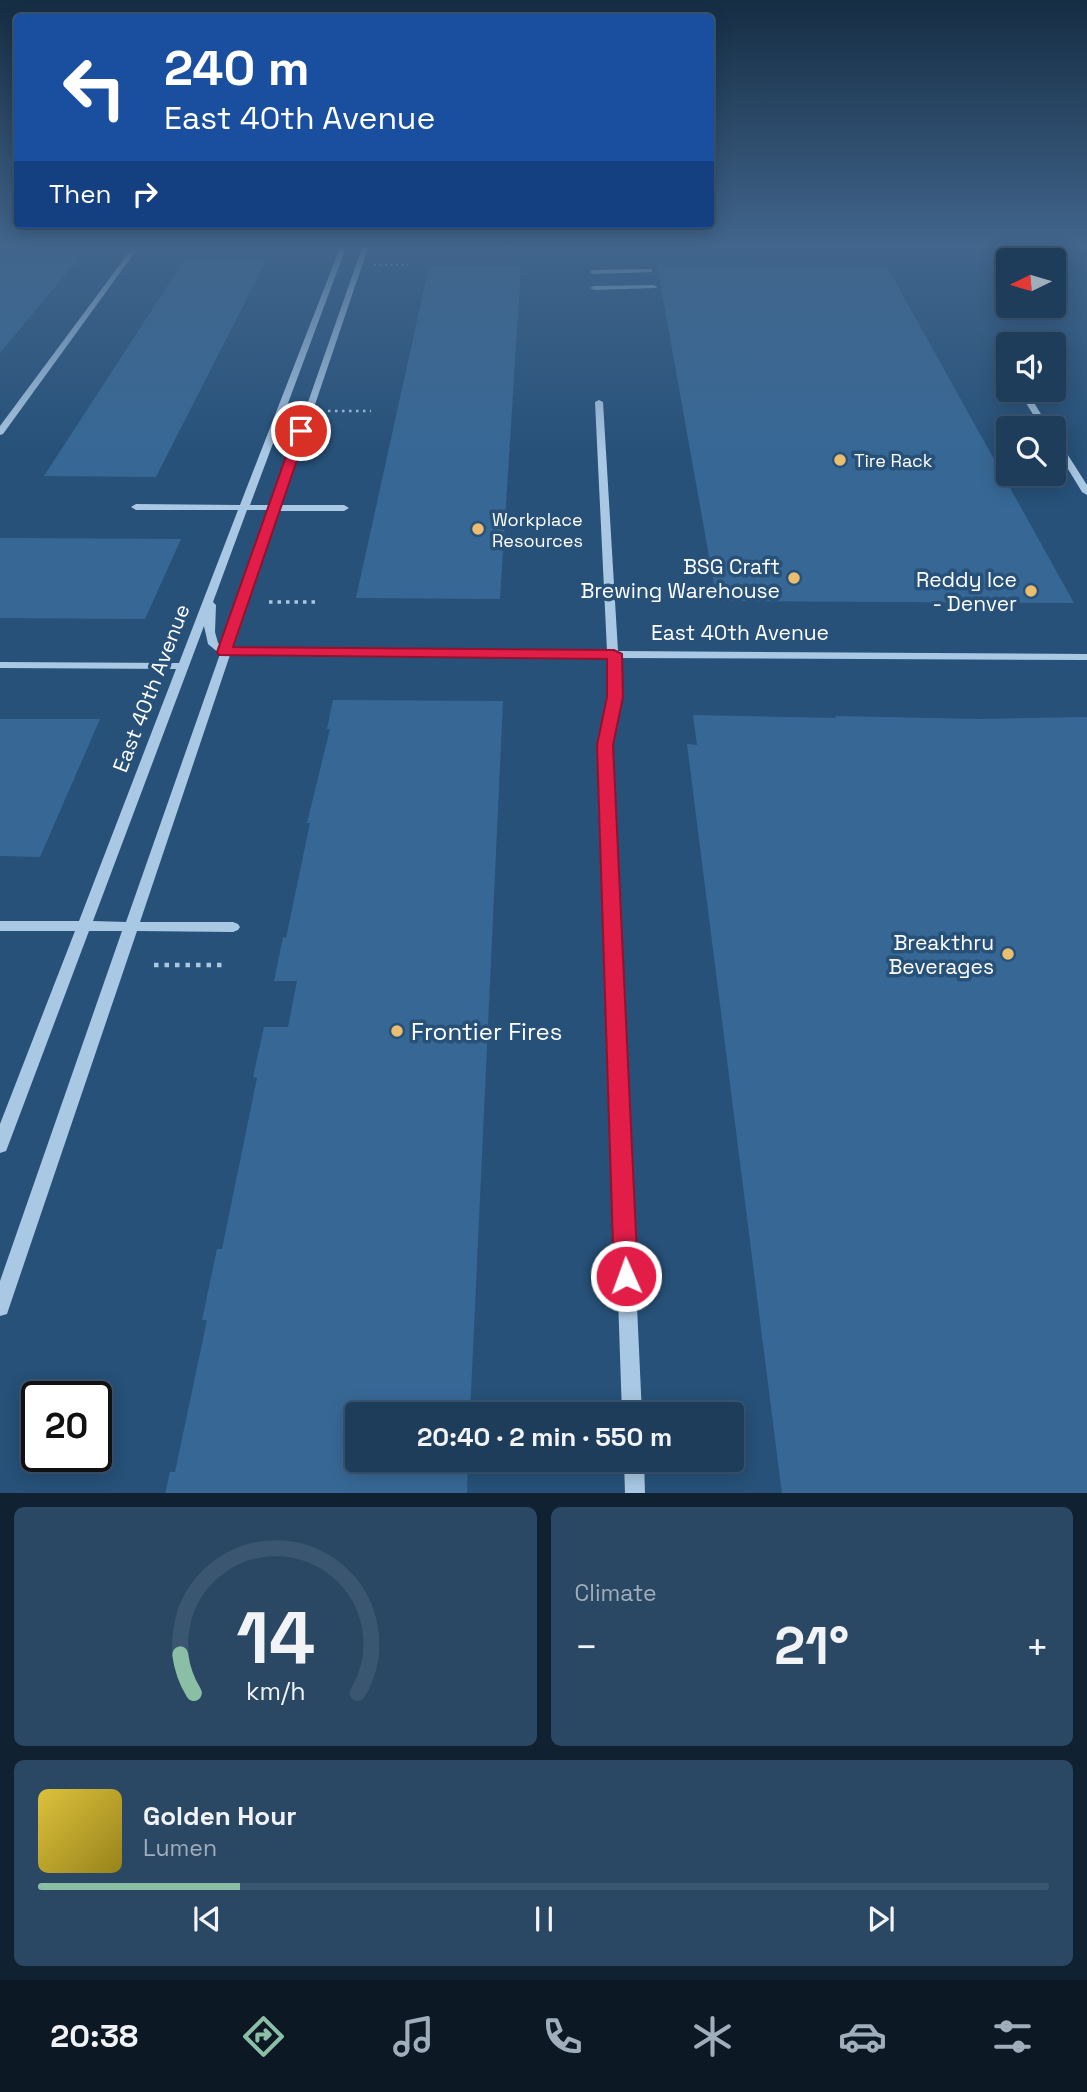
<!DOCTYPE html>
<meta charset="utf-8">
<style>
:root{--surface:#1d3d5b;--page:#2a4864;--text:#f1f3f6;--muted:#a0aebb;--line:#3b5671;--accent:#8abfa5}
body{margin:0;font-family:"Space Grotesk",sans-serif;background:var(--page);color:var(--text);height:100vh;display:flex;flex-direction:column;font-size:26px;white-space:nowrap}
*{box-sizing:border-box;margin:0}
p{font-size:23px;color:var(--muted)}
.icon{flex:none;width:38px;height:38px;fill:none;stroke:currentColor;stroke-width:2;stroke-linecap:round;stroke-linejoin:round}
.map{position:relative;height:1493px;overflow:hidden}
.details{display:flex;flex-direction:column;gap:14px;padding:14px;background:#102232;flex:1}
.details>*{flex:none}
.top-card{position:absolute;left:14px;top:14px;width:700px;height:214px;border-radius:7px;box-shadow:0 4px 18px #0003,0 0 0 2px var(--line);background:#1a4fa0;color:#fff;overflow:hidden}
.needle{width:46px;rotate:265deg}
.buttons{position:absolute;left:996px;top:248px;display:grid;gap:14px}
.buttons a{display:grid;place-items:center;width:70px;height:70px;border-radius:7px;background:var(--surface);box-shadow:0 4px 18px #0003,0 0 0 2px var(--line);font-size:35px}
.speed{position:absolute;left:21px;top:1381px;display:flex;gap:14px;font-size:35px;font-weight:700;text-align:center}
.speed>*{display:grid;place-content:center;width:91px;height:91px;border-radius:50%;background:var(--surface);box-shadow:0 4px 18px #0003,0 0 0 2px var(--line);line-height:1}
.speed .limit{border:4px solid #111;border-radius:10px;background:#fff;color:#111}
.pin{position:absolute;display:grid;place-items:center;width:60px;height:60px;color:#fff;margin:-30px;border:4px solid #fff;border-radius:50%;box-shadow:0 2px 7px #0007}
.me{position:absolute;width:77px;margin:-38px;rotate:358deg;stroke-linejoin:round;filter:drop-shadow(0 0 5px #0008)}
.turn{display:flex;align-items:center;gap:24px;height:147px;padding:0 35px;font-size:32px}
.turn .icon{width:91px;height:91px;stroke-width:2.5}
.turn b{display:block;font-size:49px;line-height:60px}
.then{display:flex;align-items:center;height:66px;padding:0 35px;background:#0003;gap:14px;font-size:26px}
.big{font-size:52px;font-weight:800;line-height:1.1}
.details .tile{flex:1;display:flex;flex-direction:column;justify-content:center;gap:10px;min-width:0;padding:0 24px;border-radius:10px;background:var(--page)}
.details .dial{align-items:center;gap:0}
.dial svg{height:182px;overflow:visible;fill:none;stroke:var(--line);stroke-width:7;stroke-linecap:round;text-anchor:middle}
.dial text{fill:var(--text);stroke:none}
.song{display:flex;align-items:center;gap:21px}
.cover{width:84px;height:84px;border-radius:10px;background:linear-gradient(135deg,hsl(50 70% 55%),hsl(50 70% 35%))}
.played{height:7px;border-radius:4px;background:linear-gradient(90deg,var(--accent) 20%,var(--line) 20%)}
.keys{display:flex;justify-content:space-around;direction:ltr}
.heat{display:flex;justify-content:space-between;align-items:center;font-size:38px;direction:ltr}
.details .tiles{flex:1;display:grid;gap:14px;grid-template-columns:1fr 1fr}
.tile:last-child{grid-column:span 2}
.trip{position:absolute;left:345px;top:1402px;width:399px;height:70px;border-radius:7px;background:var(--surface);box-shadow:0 4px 18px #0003,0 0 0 2px var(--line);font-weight:800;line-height:70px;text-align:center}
.dock{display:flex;height:112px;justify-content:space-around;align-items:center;background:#0c1824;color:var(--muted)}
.dock .icon{width:49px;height:49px}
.dock .current{color:var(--accent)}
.dock b{font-size:32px;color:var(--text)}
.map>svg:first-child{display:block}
.building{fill:#376895}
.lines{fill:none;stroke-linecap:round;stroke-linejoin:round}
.path-far3{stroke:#a9c8e3;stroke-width:2;stroke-dasharray:2 3.5;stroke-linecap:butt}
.path-far2{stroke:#a9c8e3;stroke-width:2.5;stroke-dasharray:2.5 4.5;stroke-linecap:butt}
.path-far1{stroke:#a9c8e3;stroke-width:3.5;stroke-dasharray:3.5 5;stroke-linecap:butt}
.path{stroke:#a9c8e3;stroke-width:4.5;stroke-dasharray:4.5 6;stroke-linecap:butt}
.minor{fill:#a9c8e3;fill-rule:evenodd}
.rail{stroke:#fff;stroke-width:3.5;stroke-dasharray:7 3.5;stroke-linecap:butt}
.route{fill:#e11d48;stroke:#92132f;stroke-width:2}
.poi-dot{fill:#ebbe6f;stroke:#275179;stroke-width:2.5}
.labels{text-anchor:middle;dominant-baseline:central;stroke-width:7;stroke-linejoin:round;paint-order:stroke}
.far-poi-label{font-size:18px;fill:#fff;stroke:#275179;text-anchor:start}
.poi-label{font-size:21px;fill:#fff;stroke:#275179;text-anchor:end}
.street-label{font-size:21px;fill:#fff;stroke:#275179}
.near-poi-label{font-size:24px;fill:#fff;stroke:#275179;text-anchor:start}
</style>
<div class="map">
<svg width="1087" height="1494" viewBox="0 0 1087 1494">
<rect width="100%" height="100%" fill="#275179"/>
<g class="building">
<polygon points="0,258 79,258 0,353"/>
<polygon points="185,259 267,259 156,477 44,476"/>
<polygon points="657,265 886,265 1074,603 717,601"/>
<polygon points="429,266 521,266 500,599 356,598"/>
<polygon points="0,538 181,539 145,619 0,618"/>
<polygon points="333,700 503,701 470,1414 357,1414 357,1460 468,1460 467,1494 165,1494 170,1472 175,1472 207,1320 202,1320 217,1249 222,1249 257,1078 253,1077 264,1027 288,1027 297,981 274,981 283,937 286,938 310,823 307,823 330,729 327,729"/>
<polygon points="693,715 836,718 835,716 980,719 1087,717 1087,1494 782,1494 687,744 697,745"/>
<polygon points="0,719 100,719 40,857 0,856"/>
</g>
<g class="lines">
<polyline class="path-far3" points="374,265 408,265"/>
<polyline class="path-far2" points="328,411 371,411"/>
<polyline class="path-far1" points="269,602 320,602"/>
<polyline class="path" points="154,965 223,965"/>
<g class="minor">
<path d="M341,245h6l-97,260h22l91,-260h6l-88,260h63l5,3 -5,3h-65l-46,138 374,2 -12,-249 4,-2 4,2 15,249 469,3v6l-468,-2 2,31 -10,56 31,669h-20l-23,-669 10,-56 -1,-31 -378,-3 -90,267h93l5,2 2,3 -2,3 -5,2 -96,-1 -128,377 -2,6 -7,2v-35l122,-350h-33l-81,215 -2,5 -6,2v-29l75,-193h-75v-10h79l97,-252 -176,-1v-6l179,1 59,-153h-102l-5,-3 5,-3 104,1zM247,510h23l-48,136 -4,-3 -3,-11 1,-27 -3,-3zM204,626l4,18 12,10 -94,268 -33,-1z"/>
<polygon points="436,245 933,245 930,247 439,247"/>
<polygon points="130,251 135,252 3,434 0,435 0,426"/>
<polygon points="650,269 652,270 652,272 593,274 590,272 593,270"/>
<polygon points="654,285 657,287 656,288 594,290 590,288 594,286"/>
<polygon points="1027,401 1033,401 1050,429 1042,429 1026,403"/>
<polygon points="1054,437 1057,438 1087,485 1087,495 1082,492 1054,446"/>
<polygon points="624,1460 644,1460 645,1494 625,1494"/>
</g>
<polyline class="rail" points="1084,245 1087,248"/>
</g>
<linearGradient id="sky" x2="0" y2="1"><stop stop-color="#152d43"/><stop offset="0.54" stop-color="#41658c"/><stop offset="1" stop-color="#41658c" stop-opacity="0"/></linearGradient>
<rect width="1087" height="454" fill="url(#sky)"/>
<polygon class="route" points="301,427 307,431 233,647 614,650 622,654 623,697 613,745 638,1276 635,1284 626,1287 618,1284 614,1276 597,745 607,697 607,659 219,655 217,652 295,431"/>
<g class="poi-dot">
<circle cx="840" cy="460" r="7"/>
<circle cx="478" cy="529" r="7"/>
<circle cx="794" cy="578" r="7"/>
<circle cx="1031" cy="591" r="7"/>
<circle cx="1008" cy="954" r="7"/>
<circle cx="397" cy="1031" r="7"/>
</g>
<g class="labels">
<g class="far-poi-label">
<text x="854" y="460">Tire Rack</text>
<text x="492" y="519">Workplace<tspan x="492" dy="21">Resources</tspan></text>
</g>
<g class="poi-label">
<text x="780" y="566">BSG Craft<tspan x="780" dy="24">Brewing Warehouse</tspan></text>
<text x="1017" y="579">Reddy Ice<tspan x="1017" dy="24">- Denver</tspan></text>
<text x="994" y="942">Breakthru<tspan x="994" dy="24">Beverages</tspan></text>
</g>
<g class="street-label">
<text x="740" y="632">East 40th Avenue</text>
<text transform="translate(151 688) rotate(-69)">East 40th Avenue</text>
</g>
<g class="near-poi-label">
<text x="411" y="1031">Frontier Fires</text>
</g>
</g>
</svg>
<div class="buttons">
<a><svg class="needle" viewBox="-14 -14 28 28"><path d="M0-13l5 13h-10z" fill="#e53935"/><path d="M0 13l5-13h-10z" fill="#a0aebb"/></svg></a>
<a><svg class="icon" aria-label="sound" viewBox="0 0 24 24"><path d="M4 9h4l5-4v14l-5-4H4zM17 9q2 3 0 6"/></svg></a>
<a><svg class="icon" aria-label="search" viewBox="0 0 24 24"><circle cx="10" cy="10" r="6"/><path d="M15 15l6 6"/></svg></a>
</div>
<div class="speed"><div class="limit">20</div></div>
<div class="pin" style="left:301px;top:431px;background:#d93025"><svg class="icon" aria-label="arrive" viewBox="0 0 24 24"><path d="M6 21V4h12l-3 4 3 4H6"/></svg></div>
<svg class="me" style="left:626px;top:1276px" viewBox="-20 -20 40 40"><circle r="17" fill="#e11d48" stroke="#fff" stroke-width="3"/><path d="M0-11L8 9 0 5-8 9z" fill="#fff"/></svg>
<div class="trip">20:40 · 2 min · 550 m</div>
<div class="top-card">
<div class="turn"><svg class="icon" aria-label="left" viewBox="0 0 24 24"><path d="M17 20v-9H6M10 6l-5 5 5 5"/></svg><div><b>240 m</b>East 40th Avenue</div></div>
<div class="then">Then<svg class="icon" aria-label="right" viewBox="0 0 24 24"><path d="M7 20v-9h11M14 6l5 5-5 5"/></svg></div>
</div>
</div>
<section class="details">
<div class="tiles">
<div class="tile dial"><svg viewBox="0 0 100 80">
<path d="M14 69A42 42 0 1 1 86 69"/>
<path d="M14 69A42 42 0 0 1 8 52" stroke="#8abfa5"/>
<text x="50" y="56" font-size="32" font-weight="700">14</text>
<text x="50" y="72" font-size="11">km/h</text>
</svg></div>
<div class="tile"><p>Climate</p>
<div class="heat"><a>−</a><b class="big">21°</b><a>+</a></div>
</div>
<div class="tile">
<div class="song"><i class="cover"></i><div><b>Golden Hour</b><p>Lumen</p></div></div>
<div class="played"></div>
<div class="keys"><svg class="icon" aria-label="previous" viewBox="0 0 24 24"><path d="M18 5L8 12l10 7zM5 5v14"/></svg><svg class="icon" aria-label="pause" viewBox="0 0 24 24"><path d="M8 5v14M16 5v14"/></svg><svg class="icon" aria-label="next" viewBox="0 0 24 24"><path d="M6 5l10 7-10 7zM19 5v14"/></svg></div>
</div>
</div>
</section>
<nav class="dock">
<b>20:38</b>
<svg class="icon current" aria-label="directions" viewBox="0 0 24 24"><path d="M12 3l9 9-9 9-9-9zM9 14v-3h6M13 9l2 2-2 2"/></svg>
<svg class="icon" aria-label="music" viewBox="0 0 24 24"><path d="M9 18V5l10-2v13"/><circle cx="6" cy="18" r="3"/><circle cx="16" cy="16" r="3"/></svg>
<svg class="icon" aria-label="phone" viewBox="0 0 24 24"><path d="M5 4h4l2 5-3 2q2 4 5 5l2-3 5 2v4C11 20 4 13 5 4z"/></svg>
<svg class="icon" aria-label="climate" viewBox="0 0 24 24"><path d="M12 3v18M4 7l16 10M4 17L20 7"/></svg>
<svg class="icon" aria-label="car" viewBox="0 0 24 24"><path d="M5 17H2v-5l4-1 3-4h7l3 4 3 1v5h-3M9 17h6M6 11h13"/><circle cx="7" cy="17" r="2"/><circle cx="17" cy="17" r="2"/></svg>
<svg class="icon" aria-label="filters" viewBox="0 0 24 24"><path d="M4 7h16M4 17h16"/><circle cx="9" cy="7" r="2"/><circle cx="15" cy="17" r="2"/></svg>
</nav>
